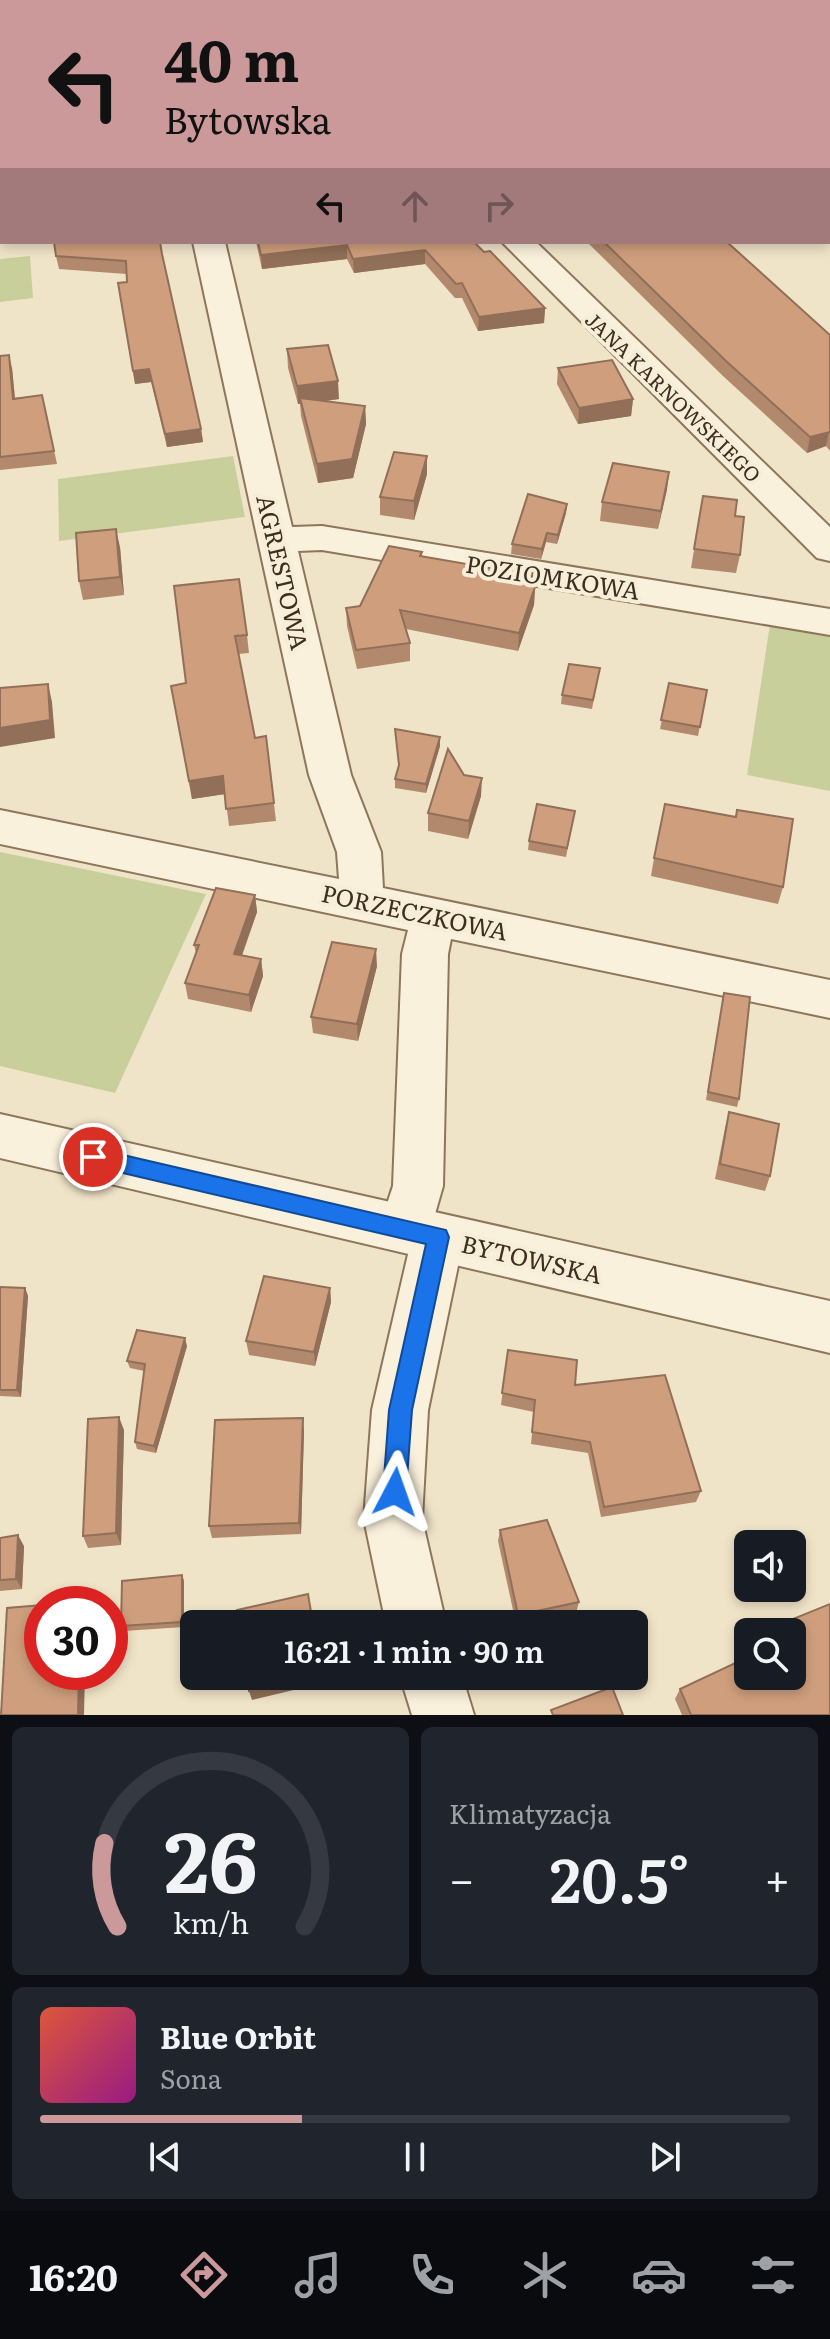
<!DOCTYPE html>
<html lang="pl">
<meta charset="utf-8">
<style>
:root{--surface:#171b24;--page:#20242c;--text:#f1f3f6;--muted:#9ea1a6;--line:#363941;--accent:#cc999b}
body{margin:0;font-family:Literata,serif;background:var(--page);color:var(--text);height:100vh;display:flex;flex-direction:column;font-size:30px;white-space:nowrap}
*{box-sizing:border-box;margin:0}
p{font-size:26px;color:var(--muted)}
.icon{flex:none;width:44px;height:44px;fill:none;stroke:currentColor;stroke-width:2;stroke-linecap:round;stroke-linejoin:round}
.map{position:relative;height:1715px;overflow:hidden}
.side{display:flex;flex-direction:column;gap:12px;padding:12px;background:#0d0f14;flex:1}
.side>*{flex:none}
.hud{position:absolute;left:0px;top:0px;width:830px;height:244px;box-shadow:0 4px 12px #0003;background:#cc999b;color:#111;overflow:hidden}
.tools{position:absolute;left:734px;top:1530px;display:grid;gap:16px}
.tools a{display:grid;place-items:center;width:72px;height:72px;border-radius:12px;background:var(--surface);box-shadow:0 4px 12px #0003;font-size:40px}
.speed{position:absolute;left:24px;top:1586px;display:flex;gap:16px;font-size:40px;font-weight:700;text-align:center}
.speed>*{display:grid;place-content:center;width:104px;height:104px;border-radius:50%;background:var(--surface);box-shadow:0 4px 12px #0003;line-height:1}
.speed .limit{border:12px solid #d22;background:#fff;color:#111}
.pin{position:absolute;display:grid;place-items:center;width:68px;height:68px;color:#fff;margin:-34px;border:4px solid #fff;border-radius:50%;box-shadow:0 2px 8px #0007}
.me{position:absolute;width:88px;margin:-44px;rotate:4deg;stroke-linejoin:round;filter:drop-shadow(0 0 6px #0008)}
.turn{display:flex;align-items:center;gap:28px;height:168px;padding:0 32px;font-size:36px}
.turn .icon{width:104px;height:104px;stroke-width:2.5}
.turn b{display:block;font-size:56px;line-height:68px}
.lanes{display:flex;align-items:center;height:76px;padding:0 32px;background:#0003;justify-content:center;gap:40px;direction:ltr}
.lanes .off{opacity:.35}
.big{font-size:60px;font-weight:600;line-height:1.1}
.side .tile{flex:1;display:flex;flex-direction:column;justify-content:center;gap:12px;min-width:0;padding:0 28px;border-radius:12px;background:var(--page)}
.side .dial{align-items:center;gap:0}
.dial svg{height:208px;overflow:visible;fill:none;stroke:var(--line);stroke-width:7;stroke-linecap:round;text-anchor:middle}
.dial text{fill:var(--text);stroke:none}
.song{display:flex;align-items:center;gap:24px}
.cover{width:96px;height:96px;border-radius:12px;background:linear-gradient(135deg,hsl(10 70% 55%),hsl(310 70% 35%))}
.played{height:8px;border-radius:4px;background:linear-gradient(90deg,var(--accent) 35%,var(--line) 35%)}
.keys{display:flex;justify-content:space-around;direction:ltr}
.heat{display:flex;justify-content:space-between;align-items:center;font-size:44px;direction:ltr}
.side .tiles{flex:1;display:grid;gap:12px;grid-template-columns:1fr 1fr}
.tile:last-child{grid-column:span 2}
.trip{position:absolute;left:180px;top:1610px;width:468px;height:80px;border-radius:12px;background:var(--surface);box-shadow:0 4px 12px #0003;font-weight:600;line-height:80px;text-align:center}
.dock{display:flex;height:128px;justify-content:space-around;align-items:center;background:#090b0e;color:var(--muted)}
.dock .icon{width:56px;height:56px}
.dock .active{color:var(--accent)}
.dock b{font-size:36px;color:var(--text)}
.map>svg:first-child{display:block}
.green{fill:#c9cf9b}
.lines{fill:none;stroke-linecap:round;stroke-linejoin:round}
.minor-casing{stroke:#8d765c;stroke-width:4}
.tertiary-casing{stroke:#8d765c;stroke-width:4}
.minor{fill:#faf1dc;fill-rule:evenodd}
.tertiary{fill:#faf1dc;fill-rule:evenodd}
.wall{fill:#b2896c}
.shaded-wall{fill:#916f58}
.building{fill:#cf9f7d;stroke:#916f58;stroke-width:2}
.route{fill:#1a73e8;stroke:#114b97;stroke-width:2}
.labels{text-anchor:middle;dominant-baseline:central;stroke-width:8;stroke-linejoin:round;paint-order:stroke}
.far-street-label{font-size:20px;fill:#3d2e20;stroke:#f7eed8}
.street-label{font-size:24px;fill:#3d2e20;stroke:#f7eed8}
</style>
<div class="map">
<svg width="830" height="1715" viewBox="0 0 830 1715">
<rect width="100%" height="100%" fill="#f0e4c8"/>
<g class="green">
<polygon points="30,256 33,298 0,302 0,259"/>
<polygon points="233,456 245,517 59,541 58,479"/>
<polygon points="770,624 830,635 830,791 747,775"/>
<polygon points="0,852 206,894 115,1093 0,1066"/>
</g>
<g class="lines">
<defs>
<g id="minor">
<rect x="141" y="0" width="26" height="2"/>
<polygon points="272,0 298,0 299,2 273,2"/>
<polygon points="193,242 225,242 292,527 322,526 830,609 830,635 322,550 298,551 351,775 381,852 383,888 830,980 830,1018 451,939 448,954 443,1186 435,1214 456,1220 464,1237 428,1410 422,1519 446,1624 386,1624 364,1519 372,1410 409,1250 405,1252 387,1245 379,1228 393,1186 402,954 408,930 0,844 0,810 339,879 337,852 309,775"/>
<polygon points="502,242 536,242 830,527 830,561 817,558"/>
<polygon points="400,1676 462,1676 474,1715 412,1715"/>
</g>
<polygon id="tertiary" points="0,1114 830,1301 830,1353 0,1158"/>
</defs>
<use href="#minor" class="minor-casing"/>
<use href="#tertiary" class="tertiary-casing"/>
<use href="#minor" class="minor"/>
<use href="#tertiary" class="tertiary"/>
</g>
<g class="wall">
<polygon points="256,242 474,242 484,252 545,308 544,323 478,331 462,298 455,298 425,264 354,273 347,259 262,269"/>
<polygon points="587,242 727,242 830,335 830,451 826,446 807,453 723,376"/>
<polygon points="162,255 201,429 203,442 167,447 151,382 135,384 118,283 127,282 126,274 59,269 56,256"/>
<polygon points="287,349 339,399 325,401 365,406 366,424 353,478 318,483 301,416 300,404 298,404 288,368"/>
<polygon points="0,356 12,368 15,398 42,395 57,464 0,470"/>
<polygon points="558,368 633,399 631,416 578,424 557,384"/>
<polygon points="669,472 658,529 600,521 602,502"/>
<polygon points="427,474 414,520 380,515 380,497"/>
<polygon points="703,496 735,516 740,555 736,573 691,568"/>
<polygon points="567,504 566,513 557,544 546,542 541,559 511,554 512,544"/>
<polygon points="120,547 124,595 83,600 79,581"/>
<polygon points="422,552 422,556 535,587 534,605 518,651 406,629 410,643 410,661 357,669 347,626 346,608 360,606"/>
<polygon points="174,586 247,635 249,653 238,654 255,738 266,736 276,821 229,826 225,794 192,799 174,704 186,683"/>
<polygon points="600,668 592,709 561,704 562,695"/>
<polygon points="669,683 707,690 698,736 660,729"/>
<polygon points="395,729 440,737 440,746 426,793 395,788 395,779 399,767"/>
<polygon points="464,775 481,796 468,839 428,831 428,813"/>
<polygon points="575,811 566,857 528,850 529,841"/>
<polygon points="654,858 783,887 778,904 651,876"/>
<polygon points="255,895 257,912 242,956 261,959 263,976 251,1012 188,999 185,983 196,953 194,945"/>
<polygon points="377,966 358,1041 313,1033 311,1017"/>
<polygon points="724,993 739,1099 737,1107 706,1100"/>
<polygon points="729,1112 770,1176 765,1191 715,1179 725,1128"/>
<polygon points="0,1287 25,1288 28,1296 21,1397 0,1396"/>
<polygon points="330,1288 331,1302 315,1366 249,1355 246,1341"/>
<polygon points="187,1346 156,1453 137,1449 135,1442 144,1371 130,1368 127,1361"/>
<polygon points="508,1350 575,1385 701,1491 696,1502 601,1517 588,1453 531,1444 534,1412 501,1405"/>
<polygon points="124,1430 121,1545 88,1548 83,1536"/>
<polygon points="304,1431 301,1534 212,1538 209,1526"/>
<polygon points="500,1530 579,1602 576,1613 523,1624 516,1624 498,1541"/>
<polygon points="0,1538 24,1546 22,1589 0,1591"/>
<polygon points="182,1575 184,1581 184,1627 124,1631 121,1626"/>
<polygon points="748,1676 830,1715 682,1715 675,1699 680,1689"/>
</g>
<g class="shaded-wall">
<polygon points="347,245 347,259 262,269 261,255"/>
<polygon points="425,250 425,264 354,273 353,259"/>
<polygon points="545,308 544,323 478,331 479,317"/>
<polygon points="9,355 12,368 16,411 13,399"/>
<polygon points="149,369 151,382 135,384 133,371"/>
<polygon points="338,381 339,399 302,404 300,398 300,404 298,404 297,386"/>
<polygon points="633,399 631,416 578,424 579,408"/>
<polygon points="365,406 366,424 353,478 318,483 317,464"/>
<polygon points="201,429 203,442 167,447 165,434"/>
<polygon points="829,431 826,446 807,453 810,437"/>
<polygon points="427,456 427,474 414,520 414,501"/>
<polygon points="669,472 667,490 658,529 661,511"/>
<polygon points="567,504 566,513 557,544 558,535"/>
<polygon points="116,529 120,547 124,595 120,577"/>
<polygon points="547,533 546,542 541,559 542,549"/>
<polygon points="535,587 534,605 518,651 519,633"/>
<polygon points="48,684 52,702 55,738 0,747 0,728"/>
<polygon points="440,737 440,746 426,793 426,784"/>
<polygon points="223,776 225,794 192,799 189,781"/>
<polygon points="482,778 481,796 468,839 469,821"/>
<polygon points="255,895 257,912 236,971 234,954"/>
<polygon points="376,949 377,966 358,1041 357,1024"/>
<polygon points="261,959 263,976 251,1012 249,995"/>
<polygon points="25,1288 28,1296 21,1397 17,1390"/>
<polygon points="330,1288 331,1302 315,1366 314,1352"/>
<polygon points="185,1338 187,1346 156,1453 154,1446"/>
<polygon points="119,1417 124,1430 121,1545 116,1533"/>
<polygon points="303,1418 304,1431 301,1534 299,1523"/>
<polygon points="18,1535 24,1546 22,1589 16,1579"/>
<polygon points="182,1575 184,1581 184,1627 182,1622"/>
<polygon points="79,1672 85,1672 84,1715 78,1715"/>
<polygon points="312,1676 322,1676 323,1683 252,1700 249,1691"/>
</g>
<g class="building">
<rect x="81" y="0" width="40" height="2"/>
<polygon points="372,0 379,0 381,2 363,2"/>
<polygon points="54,242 160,242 162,254 201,429 165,434 149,369 133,371 118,283 127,282 126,261 56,256"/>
<polygon points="258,242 474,242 484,252 490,251 545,308 479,317 462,283 456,284 425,250 353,259 347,245 261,255"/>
<polygon points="604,242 727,242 830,335 830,432 810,437 726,361"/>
<polygon points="328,345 338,381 297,386 287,349"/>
<polygon points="9,355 13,399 42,395 54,451 0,457 0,356"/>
<polygon points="612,360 633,399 579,408 558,368"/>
<polygon points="300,398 365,406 352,459 317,464"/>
<polygon points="394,452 427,456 414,501 380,497"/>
<polygon points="613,463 669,472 661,511 602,502"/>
<polygon points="528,494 567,504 558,535 547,533 542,549 512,544"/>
<polygon points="703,496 737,500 735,516 744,517 740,555 694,549"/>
<polygon points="116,529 120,577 79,581 76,533"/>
<polygon points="389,546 422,552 420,556 501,570 503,565 534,570 529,586 535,587 519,633 400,610 410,643 356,650 346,608 360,606"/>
<polygon points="239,579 247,635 235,636 255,738 266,736 274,803 226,809 223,776 189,781 171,686 186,683 174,586"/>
<polygon points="569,664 600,668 593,700 562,695"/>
<polygon points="669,683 707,690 700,727 661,720"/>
<polygon points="48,684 50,720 0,728 0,688"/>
<polygon points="395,729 440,737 426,784 395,779 399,765"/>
<polygon points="448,749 464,775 482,778 469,821 428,813"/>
<polygon points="537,804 575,811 567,848 529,841"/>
<polygon points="665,804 736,817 737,810 793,819 783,887 654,858"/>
<polygon points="216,888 255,895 234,954 261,959 249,995 185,983 199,945 194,945"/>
<polygon points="332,942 376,949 357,1024 311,1017"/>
<polygon points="724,993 750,997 739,1099 708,1092"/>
<polygon points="729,1112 779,1124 770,1176 720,1164"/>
<polygon points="264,1276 330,1288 314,1352 246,1341"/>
<polygon points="0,1287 25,1288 17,1390 0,1390"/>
<polygon points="137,1330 185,1338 154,1446 135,1442 145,1364 127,1361"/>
<polygon points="508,1350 577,1360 575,1385 665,1375 701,1491 604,1507 590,1442 532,1432 535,1400 502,1393"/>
<polygon points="119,1417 116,1533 83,1536 88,1419"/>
<polygon points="303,1418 299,1523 209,1526 215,1420"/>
<polygon points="547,1520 579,1602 518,1615 500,1530"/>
<polygon points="18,1535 16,1579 0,1580 0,1538"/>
<polygon points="182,1575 182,1622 121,1626 122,1581"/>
<polygon points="308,1594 313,1624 239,1624 237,1610"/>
<polygon points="81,1601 81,1604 49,1604"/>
<polygon points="830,1604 830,1715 691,1715 680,1689 748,1657 748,1676 792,1676 792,1632 761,1632"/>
<polygon points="42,1605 42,1672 79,1672 78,1715 1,1715 7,1608"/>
<polygon points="247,1676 312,1676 249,1691"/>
<polygon points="612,1687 623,1715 553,1715 551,1710"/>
</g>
<polygon class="route" points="93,1148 446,1230 449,1237 412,1410 406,1492 403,1500 395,1503 386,1500 383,1492 389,1410 426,1244 93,1166 86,1164 83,1157 86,1151"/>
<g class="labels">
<g class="far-street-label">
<text transform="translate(674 396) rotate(44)">JANA KARNOWSKIEGO</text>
</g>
<g class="street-label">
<text transform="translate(284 572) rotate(77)">AGRESTOWA</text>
<text transform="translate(553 576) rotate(9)">POZIOMKOWA</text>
<text transform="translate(415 911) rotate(12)">PORZECZKOWA</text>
<text transform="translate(532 1258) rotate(13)">BYTOWSKA</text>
</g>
</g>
</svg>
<div class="tools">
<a><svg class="icon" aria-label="sound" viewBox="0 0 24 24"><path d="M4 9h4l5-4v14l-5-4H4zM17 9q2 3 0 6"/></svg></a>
<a><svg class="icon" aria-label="search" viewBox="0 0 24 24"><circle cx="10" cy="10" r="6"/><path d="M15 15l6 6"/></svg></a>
</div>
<div class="speed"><div class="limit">30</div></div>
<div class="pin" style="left:93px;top:1157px;background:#d93025"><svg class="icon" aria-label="arrive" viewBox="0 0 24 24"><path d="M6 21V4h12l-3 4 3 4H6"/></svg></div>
<svg class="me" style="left:395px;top:1492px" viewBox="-20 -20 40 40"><path d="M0-17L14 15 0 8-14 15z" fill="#1a73e8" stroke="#fff" stroke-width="4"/></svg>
<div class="trip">16:21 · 1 min · 90 m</div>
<div class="hud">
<div class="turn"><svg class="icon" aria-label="left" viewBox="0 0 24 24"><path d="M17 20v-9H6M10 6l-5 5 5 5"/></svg><div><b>40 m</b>Bytowska</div></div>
<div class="lanes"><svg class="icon" aria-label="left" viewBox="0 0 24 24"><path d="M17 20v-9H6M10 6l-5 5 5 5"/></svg><svg class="icon off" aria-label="ahead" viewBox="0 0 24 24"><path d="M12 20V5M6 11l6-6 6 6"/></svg><svg class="icon off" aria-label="right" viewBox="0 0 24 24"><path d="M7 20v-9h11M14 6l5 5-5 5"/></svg></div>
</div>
</div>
<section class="side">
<div class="tiles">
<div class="tile dial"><svg viewBox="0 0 100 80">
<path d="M14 69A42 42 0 1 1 86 69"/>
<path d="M14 69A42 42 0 0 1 9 37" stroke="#cc999b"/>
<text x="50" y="56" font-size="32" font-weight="700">26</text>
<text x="50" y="72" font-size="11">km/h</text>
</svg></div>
<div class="tile"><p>Klimatyzacja</p>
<div class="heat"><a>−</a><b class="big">20.5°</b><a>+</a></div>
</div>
<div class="tile">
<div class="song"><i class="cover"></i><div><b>Blue Orbit</b><p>Sona</p></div></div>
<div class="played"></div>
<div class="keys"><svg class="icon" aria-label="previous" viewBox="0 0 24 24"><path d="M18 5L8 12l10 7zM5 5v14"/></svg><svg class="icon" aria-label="pause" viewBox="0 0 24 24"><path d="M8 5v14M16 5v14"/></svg><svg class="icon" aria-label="next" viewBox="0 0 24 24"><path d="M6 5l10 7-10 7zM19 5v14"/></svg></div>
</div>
</div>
</section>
<nav class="dock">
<b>16:20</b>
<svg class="icon active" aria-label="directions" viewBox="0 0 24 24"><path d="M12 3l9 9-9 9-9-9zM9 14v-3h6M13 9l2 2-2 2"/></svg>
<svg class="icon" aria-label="music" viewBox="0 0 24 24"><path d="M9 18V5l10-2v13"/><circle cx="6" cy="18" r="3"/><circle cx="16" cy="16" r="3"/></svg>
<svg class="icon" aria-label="phone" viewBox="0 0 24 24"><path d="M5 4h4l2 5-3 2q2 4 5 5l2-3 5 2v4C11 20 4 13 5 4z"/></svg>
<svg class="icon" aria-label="climate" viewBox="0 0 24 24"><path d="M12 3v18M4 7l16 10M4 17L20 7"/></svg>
<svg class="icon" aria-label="car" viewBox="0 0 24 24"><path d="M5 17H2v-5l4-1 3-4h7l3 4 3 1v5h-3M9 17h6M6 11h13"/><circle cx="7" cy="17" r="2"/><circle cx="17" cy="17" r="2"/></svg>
<svg class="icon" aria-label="filters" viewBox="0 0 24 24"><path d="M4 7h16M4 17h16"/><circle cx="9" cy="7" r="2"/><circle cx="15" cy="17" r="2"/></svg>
</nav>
